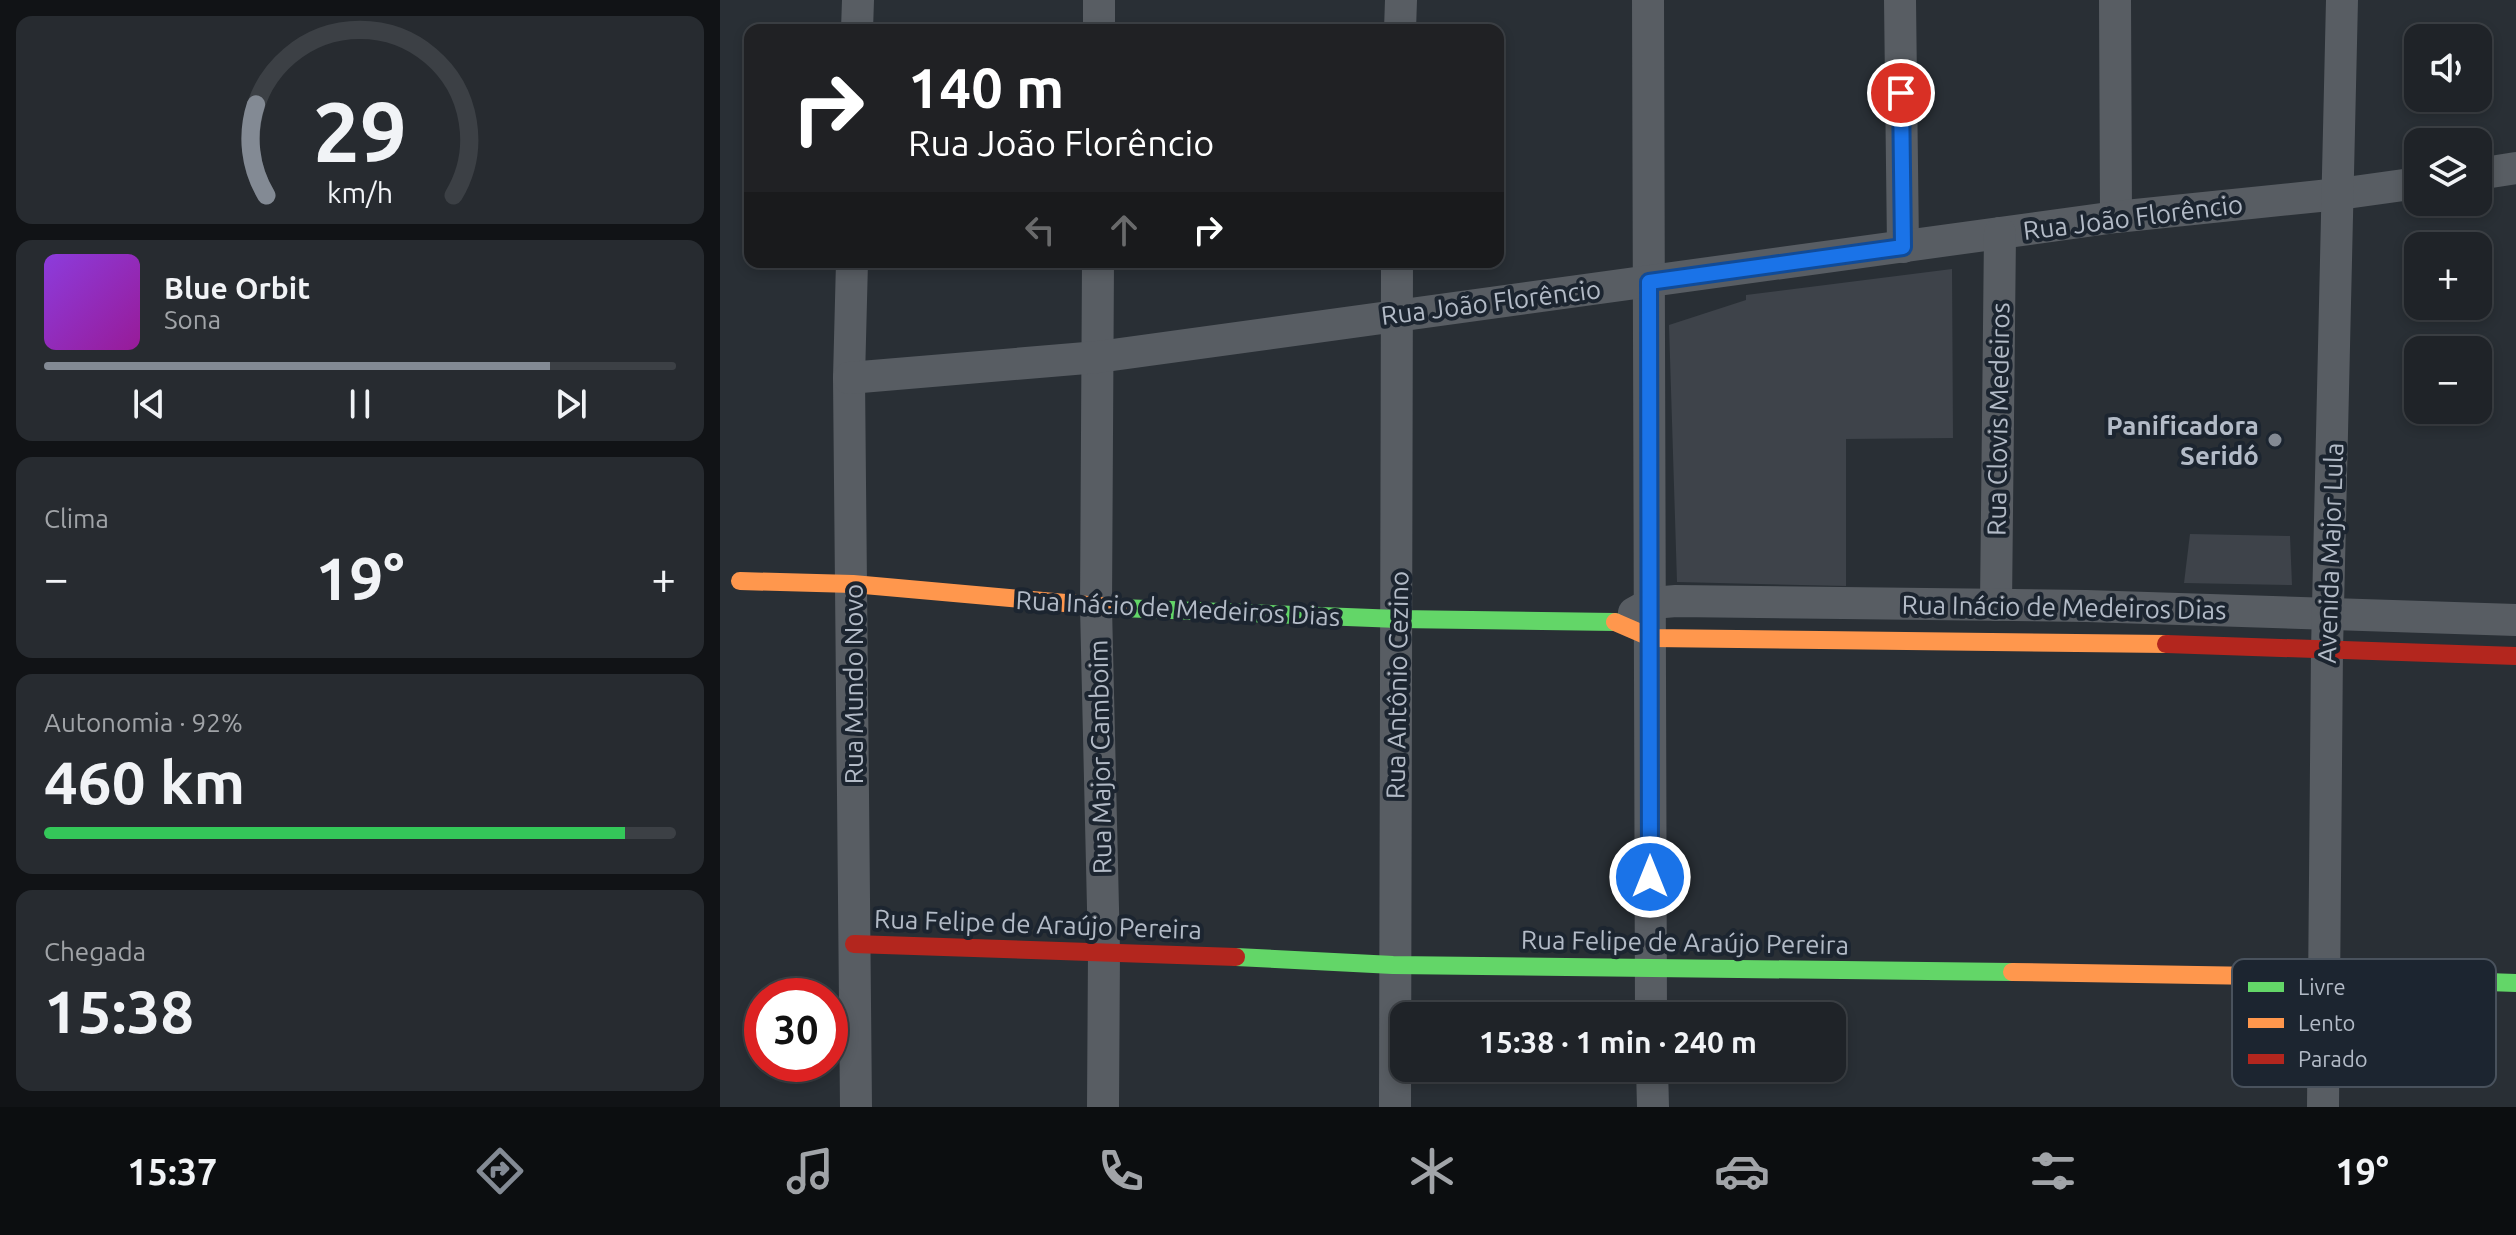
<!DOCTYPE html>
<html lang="pt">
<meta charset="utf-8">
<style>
:root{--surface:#1f2328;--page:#272b30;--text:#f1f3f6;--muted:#a1a4a8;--line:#3c4045;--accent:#838a94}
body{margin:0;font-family:Ubuntu,sans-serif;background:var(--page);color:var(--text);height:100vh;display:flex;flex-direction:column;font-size:30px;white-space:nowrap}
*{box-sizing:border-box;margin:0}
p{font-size:26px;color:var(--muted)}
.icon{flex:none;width:44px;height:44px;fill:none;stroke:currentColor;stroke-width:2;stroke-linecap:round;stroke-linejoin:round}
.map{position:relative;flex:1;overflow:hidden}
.drawer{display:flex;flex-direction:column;gap:16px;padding:16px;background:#111316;width:720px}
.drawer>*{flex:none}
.top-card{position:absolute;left:24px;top:24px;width:760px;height:244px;border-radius:16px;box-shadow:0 4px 12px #0003,0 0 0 2px var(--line);background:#202124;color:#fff;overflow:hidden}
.controls{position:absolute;left:1684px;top:24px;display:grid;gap:16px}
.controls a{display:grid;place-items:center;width:88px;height:88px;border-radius:16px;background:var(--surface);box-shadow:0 4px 12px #0003,0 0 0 2px var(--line);font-size:40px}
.speed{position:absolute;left:24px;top:978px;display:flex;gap:16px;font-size:40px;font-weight:700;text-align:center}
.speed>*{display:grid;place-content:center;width:104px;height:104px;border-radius:50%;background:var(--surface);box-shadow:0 4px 12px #0003,0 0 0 2px var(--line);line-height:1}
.speed .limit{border:12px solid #d22;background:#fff;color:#111}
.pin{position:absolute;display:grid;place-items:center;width:68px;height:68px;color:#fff;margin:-34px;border:4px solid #fff;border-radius:50%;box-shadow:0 2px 8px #0007}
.me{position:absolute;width:88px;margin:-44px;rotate:0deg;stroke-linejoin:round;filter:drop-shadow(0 0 6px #0008)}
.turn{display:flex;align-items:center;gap:28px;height:168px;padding:0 32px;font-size:36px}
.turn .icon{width:104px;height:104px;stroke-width:2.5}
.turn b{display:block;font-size:56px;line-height:68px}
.lanes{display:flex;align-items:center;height:76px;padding:0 32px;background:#0003;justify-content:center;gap:40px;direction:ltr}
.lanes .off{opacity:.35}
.big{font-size:60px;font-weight:600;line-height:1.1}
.drawer .tile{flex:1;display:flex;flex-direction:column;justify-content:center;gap:12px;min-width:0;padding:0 28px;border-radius:16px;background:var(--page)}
.drawer .dial{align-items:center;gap:0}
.dial svg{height:208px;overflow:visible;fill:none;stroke:var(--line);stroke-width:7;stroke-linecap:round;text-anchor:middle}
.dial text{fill:var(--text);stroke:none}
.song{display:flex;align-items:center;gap:24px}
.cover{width:96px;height:96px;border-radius:12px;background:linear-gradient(135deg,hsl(270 70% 55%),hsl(300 70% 35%))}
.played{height:8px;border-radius:4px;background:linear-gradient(90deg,var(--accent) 80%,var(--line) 80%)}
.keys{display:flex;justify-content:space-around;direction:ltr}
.heat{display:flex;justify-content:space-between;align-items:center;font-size:44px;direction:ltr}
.charge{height:12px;border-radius:6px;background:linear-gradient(90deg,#34c759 92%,var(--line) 0)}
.trip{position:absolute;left:670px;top:1002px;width:456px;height:80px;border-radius:16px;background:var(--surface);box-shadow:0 4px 12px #0003,0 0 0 2px var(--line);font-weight:600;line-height:80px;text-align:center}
.dock{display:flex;height:128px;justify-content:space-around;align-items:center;background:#0c0e10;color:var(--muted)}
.dock .icon{width:56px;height:56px}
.dock .active{color:var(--accent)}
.dock b{font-size:36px;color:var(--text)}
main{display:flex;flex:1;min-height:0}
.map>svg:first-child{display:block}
.building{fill:#3e434a}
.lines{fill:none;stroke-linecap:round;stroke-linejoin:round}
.street{stroke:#585d63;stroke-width:32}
.fast{stroke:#63d668;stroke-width:18}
.slow{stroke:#ff974d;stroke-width:18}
.jam{stroke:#b3261e;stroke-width:18}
.route-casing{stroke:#114b97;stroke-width:20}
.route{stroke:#1a73e8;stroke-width:14}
.poi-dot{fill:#838a94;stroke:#1c2530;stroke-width:3}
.labels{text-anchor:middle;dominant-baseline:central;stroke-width:8;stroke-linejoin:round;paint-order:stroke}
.street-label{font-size:26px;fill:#b3bbc7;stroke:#1c2530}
.poi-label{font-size:26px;font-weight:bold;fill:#b3bbc7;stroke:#1c2530;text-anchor:end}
.key{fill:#1c2530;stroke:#49525d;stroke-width:2}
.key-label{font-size:22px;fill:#b3bbc7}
</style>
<main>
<section class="drawer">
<div class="tile dial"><svg viewBox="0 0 100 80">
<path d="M14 69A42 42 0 1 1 86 69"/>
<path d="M14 69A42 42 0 0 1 10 34" stroke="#838a94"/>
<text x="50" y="56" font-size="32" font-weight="700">29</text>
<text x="50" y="72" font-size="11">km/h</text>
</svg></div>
<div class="tile">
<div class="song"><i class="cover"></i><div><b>Blue Orbit</b><p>Sona</p></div></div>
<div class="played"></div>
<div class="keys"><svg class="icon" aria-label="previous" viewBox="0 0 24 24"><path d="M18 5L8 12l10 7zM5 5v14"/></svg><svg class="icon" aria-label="pause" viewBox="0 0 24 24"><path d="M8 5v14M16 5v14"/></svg><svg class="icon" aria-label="next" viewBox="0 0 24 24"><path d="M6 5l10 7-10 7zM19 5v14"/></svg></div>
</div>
<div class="tile"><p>Clima</p>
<div class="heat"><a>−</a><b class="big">19°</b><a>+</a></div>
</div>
<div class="tile"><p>Autonomia · 92%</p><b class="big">460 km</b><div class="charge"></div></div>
<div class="tile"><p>Chegada</p><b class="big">15:38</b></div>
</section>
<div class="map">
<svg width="1796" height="1107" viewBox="0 0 1796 1107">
<rect width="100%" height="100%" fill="#292f35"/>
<g class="building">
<polygon points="1232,269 1233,438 1126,439 1126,586 957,582 949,325 1026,300 1026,295"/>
<polygon points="1470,534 1570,536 1572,585 1464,583"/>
</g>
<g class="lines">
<g class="street">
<polyline points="928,0 931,1016"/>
<polyline points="1180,0 1183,247"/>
<polyline points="1395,0 1396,217"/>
<polyline points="137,30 138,0"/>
<polyline points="379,30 379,0"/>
<polyline points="680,30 681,0"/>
<polyline points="1758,174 1796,168"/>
<polyline points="132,262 129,378 136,1107"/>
<polyline points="378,262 376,607 384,951 383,1107"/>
<polyline points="129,378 378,357 1396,217 1619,194 1698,183"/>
<polyline points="1276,605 1280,233"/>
<polyline points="914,613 932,603 956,601 1366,606 1796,620"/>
<polyline points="932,1068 933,1107"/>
<polyline points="675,1107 677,262"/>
<polyline points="1603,1107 1607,650 1622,0"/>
</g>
<g class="fast">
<polyline points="401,608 678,619 895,622"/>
<polyline points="516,957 673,965 1292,972"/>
<polyline points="1655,978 1796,983"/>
</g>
<g class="slow">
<polyline points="20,581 133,584 401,608"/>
<polyline points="895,622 932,638 1446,644"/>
<polyline points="1292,972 1655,978"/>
</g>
<g class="jam">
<polyline points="1446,644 1796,656"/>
<polyline points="134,944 516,957"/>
</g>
</g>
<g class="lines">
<defs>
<polyline id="route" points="930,877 929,282 1183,247 1181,93"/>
</defs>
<use href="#route" class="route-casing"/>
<use href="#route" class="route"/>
</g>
<circle class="poi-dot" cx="1555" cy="440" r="8"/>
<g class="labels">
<g class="street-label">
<text transform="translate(1413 217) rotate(-7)">Rua João Florêncio</text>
<text transform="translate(771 302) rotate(-7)">Rua João Florêncio</text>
<text transform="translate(1278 419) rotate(-89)">Rua Clovis Medeiros</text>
<text transform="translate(1610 553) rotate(-88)">Avenida Major Lula</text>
<text transform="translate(1344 607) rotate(1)">Rua Inácio de Medeiros Dias</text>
<text transform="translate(458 608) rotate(3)">Rua Inácio de Medeiros Dias</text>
<text transform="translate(133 684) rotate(-90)">Rua Mundo Novo</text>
<text transform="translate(677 685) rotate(-89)">Rua Antônio Cezino</text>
<text transform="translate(380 757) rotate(-91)">Rua Major Camboim</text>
<text transform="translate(318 924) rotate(2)">Rua Felipe de Araújo Pereira</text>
<text transform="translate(965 942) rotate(1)">Rua Felipe de Araújo Pereira</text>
</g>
<g class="poi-label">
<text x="1539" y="425">Panificadora<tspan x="1539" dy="30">Seridó</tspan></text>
</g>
</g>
<rect x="1512" y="959" width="264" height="128" rx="12" class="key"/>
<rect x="1528" y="982" width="36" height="10" fill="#63d668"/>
<rect x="1528" y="1018" width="36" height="10" fill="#ff974d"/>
<rect x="1528" y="1054" width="36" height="10" fill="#b3261e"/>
<g class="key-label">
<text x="1578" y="995">Livre</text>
<text x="1578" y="1031">Lento</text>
<text x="1578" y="1067">Parado</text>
</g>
</svg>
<div class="controls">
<a><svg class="icon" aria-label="sound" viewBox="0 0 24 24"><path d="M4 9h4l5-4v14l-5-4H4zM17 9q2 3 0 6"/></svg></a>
<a><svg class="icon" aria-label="layers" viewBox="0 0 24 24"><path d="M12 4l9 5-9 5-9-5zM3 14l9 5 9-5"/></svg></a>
<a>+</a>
<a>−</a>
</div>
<div class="speed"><div class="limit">30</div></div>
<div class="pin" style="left:1181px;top:93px;background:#d93025"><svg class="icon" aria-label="arrive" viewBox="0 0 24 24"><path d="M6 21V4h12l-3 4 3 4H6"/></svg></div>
<svg class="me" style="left:930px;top:877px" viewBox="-20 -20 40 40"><circle r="17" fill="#1a73e8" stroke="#fff" stroke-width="3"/><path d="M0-11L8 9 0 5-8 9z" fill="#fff"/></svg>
<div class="trip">15:38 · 1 min · 240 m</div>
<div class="top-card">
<div class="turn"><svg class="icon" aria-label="right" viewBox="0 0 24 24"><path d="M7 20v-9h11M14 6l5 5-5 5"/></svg><div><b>140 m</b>Rua João Florêncio</div></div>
<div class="lanes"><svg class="icon off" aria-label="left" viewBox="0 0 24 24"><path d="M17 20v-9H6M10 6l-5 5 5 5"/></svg><svg class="icon off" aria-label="ahead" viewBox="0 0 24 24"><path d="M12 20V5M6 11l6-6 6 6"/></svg><svg class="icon" aria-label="right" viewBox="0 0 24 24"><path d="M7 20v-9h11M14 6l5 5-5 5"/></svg></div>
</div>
</div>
</main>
<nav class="dock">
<b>15:37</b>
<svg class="icon active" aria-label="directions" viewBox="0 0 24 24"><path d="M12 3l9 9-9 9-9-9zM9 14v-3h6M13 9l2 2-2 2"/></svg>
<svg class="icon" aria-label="music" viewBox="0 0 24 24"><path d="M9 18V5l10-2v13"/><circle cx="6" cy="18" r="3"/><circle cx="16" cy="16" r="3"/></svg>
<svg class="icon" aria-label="phone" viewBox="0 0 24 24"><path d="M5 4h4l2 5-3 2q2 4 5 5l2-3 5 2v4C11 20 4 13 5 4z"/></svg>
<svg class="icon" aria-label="climate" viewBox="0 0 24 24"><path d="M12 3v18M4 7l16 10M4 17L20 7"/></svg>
<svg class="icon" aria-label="car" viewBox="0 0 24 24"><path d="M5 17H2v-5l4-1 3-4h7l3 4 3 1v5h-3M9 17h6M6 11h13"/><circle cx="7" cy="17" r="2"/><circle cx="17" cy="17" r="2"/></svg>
<svg class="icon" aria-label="filters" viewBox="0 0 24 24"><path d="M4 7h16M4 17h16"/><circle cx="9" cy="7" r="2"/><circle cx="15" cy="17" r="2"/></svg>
<b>19°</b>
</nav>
